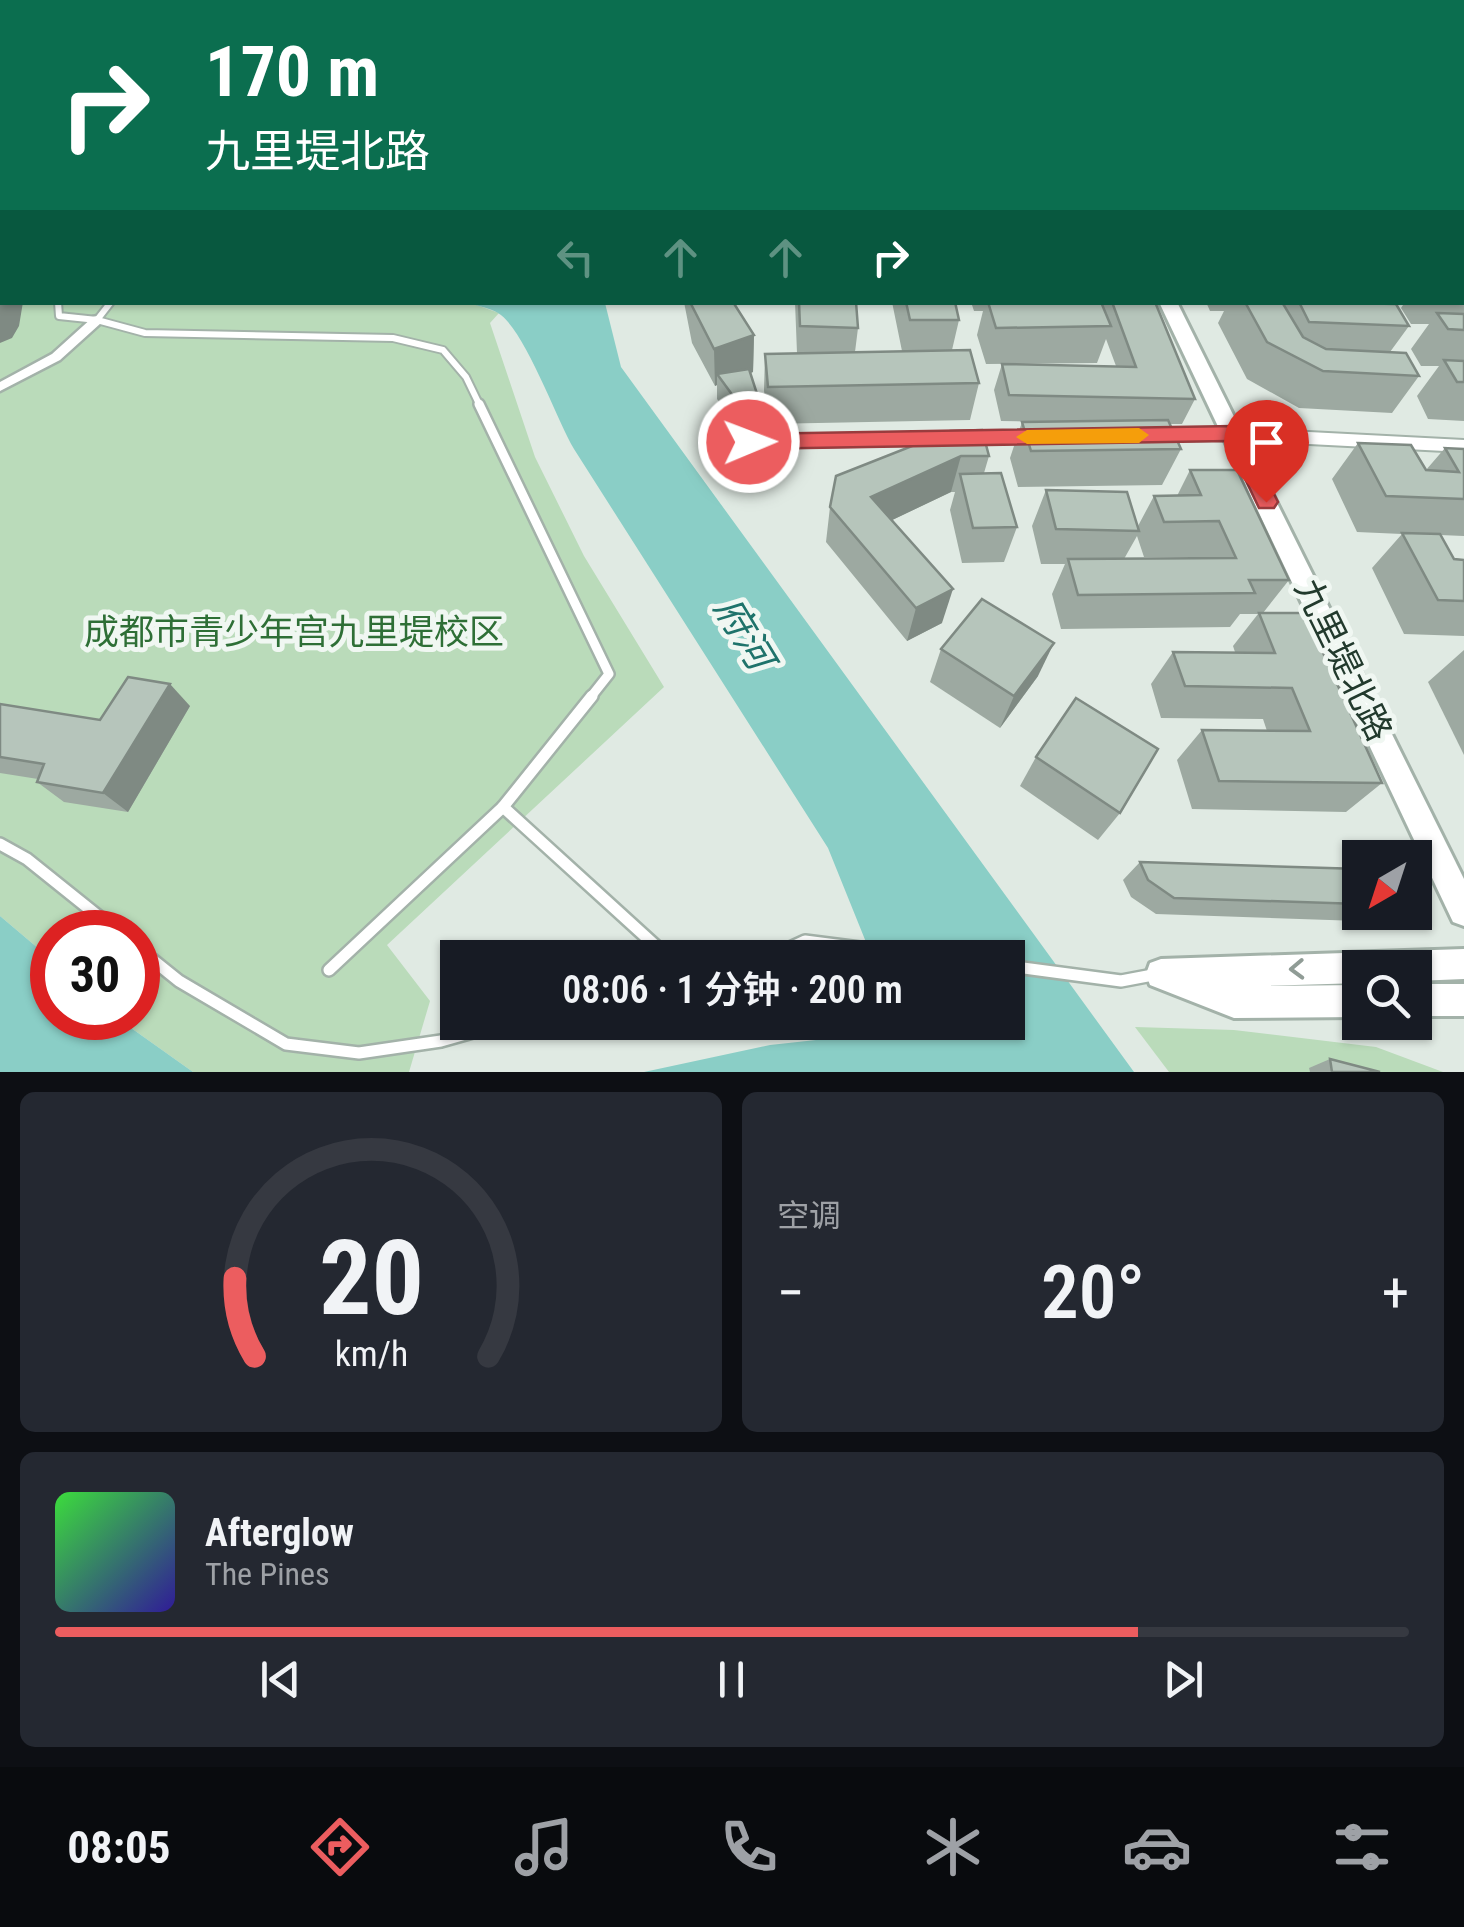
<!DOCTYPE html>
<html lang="zh">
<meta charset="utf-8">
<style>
:root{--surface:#171b24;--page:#242831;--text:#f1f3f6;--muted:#9ea1a6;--line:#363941;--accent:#ec5d5f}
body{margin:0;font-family:"Roboto Condensed","Noto Sans SC",sans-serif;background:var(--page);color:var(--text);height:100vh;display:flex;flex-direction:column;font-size:38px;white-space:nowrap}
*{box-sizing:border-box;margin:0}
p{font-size:32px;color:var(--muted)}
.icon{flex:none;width:55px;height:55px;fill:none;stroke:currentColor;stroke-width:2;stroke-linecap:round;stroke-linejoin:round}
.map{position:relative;height:1072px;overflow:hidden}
.sheet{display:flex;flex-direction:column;gap:20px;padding:20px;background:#0d0f14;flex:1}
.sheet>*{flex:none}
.guide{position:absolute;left:0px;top:0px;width:1465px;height:305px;box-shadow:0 2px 8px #0004;background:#0b6e4f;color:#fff;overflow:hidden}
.needle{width:65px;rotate:219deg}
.tools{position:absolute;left:1342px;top:840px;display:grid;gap:20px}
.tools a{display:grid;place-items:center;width:90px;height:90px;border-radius:0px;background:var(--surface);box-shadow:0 2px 8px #0004;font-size:50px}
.speed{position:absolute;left:30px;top:910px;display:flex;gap:20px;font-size:50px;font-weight:700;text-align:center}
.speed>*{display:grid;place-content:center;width:130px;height:130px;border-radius:50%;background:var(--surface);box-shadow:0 2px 8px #0004;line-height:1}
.speed .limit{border:15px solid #d22;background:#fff;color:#111}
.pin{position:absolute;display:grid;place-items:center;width:85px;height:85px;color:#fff;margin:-102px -42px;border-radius:50% 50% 50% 0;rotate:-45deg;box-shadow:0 0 10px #0007}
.pin .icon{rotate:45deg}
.me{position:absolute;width:110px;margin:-55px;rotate:89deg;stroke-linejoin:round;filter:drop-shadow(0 0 8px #0008)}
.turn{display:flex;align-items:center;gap:35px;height:210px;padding:0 40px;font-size:45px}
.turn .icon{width:130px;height:130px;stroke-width:2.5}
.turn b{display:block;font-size:70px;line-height:85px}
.lanes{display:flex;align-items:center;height:95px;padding:0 40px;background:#0003;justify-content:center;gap:50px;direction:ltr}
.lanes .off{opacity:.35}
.big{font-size:75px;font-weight:600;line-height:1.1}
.sheet .widget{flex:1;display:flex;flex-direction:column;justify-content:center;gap:15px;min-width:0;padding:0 35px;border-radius:15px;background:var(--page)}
.sheet .dial{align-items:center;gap:0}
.dial svg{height:260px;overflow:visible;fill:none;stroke:var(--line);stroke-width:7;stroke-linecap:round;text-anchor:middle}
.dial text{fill:var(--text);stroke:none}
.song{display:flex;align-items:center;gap:30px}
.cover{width:120px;height:120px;border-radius:15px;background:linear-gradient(135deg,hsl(120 70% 55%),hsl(250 70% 35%))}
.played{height:10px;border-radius:5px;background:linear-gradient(90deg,var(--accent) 80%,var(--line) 80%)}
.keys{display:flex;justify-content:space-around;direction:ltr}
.heat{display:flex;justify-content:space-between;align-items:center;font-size:55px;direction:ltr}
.sheet .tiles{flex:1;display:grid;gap:20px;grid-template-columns:1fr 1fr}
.widget:last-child{grid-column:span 2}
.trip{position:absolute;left:440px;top:940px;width:585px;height:100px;border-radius:0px;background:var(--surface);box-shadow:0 2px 8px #0004;font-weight:600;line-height:100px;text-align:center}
.dock{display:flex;height:160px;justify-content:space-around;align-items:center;background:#090b0e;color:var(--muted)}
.dock .icon{width:70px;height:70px}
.dock .selected{color:var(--accent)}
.dock b{font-size:45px;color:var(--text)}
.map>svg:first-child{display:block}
.green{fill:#badbba}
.water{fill:#8acec6}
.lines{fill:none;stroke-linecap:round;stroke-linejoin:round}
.canal{fill:#8acec6;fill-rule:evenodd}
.service-far2-casing{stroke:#a3b2a9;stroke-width:10}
.service-far1-casing{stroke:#a3b2a9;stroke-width:14}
.service-casing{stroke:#a3b2a9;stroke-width:16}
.pedestrian-casing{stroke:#a3b2a9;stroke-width:5}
.minor-casing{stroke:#a3b2a9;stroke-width:4}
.tertiary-casing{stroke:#a3b2a9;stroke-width:6}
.service-far2{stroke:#fff;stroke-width:6}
.service-far1{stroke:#fff;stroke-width:9}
.service{stroke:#fff;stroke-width:11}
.pedestrian{fill:#fff;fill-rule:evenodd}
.minor{fill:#fff;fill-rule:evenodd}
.tertiary{fill:#fff;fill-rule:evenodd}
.wall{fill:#9da9a1;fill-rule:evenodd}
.shaded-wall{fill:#7f8a83}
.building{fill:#b6c5bb;stroke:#7f8a83;stroke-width:2.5}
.oneway{stroke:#909c96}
.route{fill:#ec5d5f;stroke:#993c3e;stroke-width:2.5}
.slow{fill:#f59e0b}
.labels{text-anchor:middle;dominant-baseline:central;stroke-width:10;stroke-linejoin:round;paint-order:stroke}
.park-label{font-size:35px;fill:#2e6f36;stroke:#f0f7f2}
.street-label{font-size:35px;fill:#223a2d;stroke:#f0f7f2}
.water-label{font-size:38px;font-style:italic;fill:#1f736b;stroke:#f0f7f2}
</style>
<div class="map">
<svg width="1464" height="1072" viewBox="0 0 1464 1072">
<rect width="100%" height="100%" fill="#e0eae3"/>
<g class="green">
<polygon points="0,136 2,302 468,302 499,313 490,323 535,457 584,556 664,687 387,945 430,1001 409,1072 193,1072 117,1018 138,1018 138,932 52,932 52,960 0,916"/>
<polygon points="1135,1027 1234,1030 1376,1047 1443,1072 1169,1072"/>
</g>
<g class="water">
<path d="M469,303h136l16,64 513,705h-490l126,-27 55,-6 30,-16 153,-1v-64l-136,-1 -44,-109 -254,-399c-18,-31 -50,-121 -76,-136 -8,-5 -20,-7 -29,-10z"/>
<polygon points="0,916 52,960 52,1018 117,1018 193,1072 0,1072"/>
</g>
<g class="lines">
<polygon class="canal" points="809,0 860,0 861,2 811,2"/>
<defs>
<g id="service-far2">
<polyline points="58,302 59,316 97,320 145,333 393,338 443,350 466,377 480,406"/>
<polyline points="97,320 111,302"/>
</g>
<polyline id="service-far1" points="479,404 609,674 590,698"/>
<g id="service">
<polyline points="503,807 669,958"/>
<polyline points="0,844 27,859 118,932"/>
<polyline points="138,948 179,981 286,1044 359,1053 441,1041 508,1022"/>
<polyline points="768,958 805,941 938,958"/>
<polyline points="1008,966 1121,981 1158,974"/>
<polyline points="329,970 503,807 592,696"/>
</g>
<polygon id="pedestrian" points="97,316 103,320 101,323 60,360 0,391 0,382 52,354 93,317"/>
<g id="minor">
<rect x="1462" y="103" width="2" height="7"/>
<polygon points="1234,428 1464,440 1464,452 1234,440 1150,441 1142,435 1150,429"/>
<polygon points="1039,431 1047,437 1039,443 749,448 741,442 749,436"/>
</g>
<g id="tertiary">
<polygon points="1009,0 1021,0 1022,2 1010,2"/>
<polygon points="1159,302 1177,302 1464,879 1464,926 1453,922"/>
<polygon points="1464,949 1464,979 1415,981 1415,968 1360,968 1360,983 1266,986 1360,985 1360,1017 1234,1018 1150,985 1146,974 1150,963 1161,959"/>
<rect x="1415" y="984" width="49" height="32"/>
</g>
</defs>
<use href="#service-far2" class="service-far2-casing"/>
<use href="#service-far1" class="service-far1-casing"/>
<use href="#service" class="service-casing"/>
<use href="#pedestrian" class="pedestrian-casing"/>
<use href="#minor" class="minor-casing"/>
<use href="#tertiary" class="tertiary-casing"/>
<use href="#service-far2" class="service-far2"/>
<use href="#service-far1" class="service-far1"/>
<use href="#service" class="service"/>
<use href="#pedestrian" class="pedestrian"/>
<use href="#minor" class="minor"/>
<use href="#tertiary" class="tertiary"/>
</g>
<g class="wall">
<polygon points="822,0 1012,0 1014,2 820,2"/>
<polygon points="1084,0 1143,0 1144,2 1083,2"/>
<polygon points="1148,0 1278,0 1277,2 1148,2"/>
<polygon points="1420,0 1464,0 1464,58 1462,56 1462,2 1422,2"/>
<polygon points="1462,149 1464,150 1464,213 1462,213"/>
<polygon points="1462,272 1464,272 1464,421 1428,419 1417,396 1439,366 1421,366 1411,349 1429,324 1411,324 1401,308 1405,302 1462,302"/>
<polygon points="684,302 733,302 754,335 753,372 750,373 759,425 739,429 717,399 717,385 715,386 692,343"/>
<polygon points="795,302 856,302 858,328 855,352 902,351 892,302 955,302 959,320 952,350 979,383 970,420 767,424 764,390 765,354 797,353"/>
<polygon points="971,302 1155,302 1195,399 1182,424 1169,424 1181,449 1162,485 1018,487 1010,458 1022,422 1048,422 1001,421 994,390 1002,364 1116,366 1106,339 1097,363 986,364 977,335 983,311 974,311"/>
<polygon points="1206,302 1382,302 1409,326 1390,352 1419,376 1392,413 1299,408 1247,379 1218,323 1224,311 1210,311"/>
<polygon points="982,430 989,456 984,473 1017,527 1004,562 962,563 950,510 955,492 951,492 892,520 942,623 907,641 826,542 830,507"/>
<polygon points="1358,443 1426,470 1445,448 1464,449 1464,536 1440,535 1454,559 1464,560 1464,636 1404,634 1372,568 1402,534 1357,532 1332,479"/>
<path d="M1190,470l99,110 -26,33 119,170 -36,29 -154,-3 -15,-49 25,-30 65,1 -4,-12 -102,-1 -10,-34 22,-32h62l-2,-6 25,-32h-18l-10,13 -169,2 -9,-35 13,-30h-24l-9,-38 14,-36 92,36 16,-30h23zM1137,536l7,21h53l1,2h-74z"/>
<polygon points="941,649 1038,676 1000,728 930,682"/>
<polygon points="1464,650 1464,755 1428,682"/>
<polygon points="0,704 100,720 190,706 128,812 64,802 37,782 38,779 0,773"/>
<polygon points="1036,757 1120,813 1098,840 1020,786"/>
<polygon points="1140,862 1360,869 1360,912 1373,912 1359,921 1156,914 1131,897 1123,880"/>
<polygon points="1330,1059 1380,1072 1310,1072 1309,1068"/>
</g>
<g class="shaded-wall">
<polygon points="2,290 2,302 23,302 19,326 12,338 0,343 0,301"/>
<polygon points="754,335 753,372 723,383 717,374 717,385 715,386 714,349"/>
<polygon points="759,400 759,425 739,429 739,404"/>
<polygon points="961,456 951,492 865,533 871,497"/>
<polygon points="953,589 942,623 907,641 916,608"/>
<polygon points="1054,643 1038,676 1000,728 1014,696"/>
<polygon points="170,684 190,706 128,812 103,793"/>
</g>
<g class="building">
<polygon points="434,0 467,0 466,2 432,2"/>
<polygon points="481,0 568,0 567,2 480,2"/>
<polygon points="584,0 620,0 619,2 584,2"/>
<polygon points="822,0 852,0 852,1 860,2 820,2"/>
<polygon points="982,0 1012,0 1014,2 983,2"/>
<polygon points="1127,0 1143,0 1144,2 1135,2"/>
<polygon points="1176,0 1252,0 1253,2 1176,2"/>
<polygon points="1305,0 1394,0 1396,2 1307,2"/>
<polygon points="0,250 2,255 2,290 0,301"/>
<polygon points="690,302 733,302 754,335 714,349"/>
<polygon points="799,302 856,302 858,328 800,326"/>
<polygon points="906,302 955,302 959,320 910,320"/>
<polygon points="988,302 1101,302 1111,326 996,328"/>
<polygon points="1112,302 1155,302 1195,399 1009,395 1002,364 1136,367"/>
<polygon points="1245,302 1282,302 1303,337 1326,349 1406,353 1419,376 1323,371 1267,342"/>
<polygon points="1299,302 1396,304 1409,326 1309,322"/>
<polygon points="1437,313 1464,314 1464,330 1448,329"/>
<polygon points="970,350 979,383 768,387 765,354"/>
<polygon points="1444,360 1464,361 1464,382 1457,382"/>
<polygon points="749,369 759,400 739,404 717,374"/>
<polygon points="1168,420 1181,449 1031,451 1022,422"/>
<polygon points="982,430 989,456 961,456 871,497 953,589 916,608 830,507 836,476 950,431"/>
<polygon points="1358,443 1411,445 1426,470 1459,472 1445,448 1464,449 1464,499 1386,496"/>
<polygon points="1190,470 1237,470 1289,580 1249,580 1255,593 1078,595 1068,559 1236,558 1219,521 1164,522 1154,496 1201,495"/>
<polygon points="1001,473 1017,527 973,528 960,474"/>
<polygon points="1046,490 1127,492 1139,531 1056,529"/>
<polygon points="1402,533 1440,534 1454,559 1464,560 1464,601 1438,600"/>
<polygon points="982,599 1054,643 1014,696 941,649"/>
<polygon points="1259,613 1305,613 1382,783 1219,781 1202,730 1310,731 1292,688 1185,686 1173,652 1275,653"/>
<polygon points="128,677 170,684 103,793 37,782 44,764 0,757 0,704 100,720"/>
<polygon points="1076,698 1158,749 1120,813 1036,757"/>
<polygon points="1140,862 1360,869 1360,904 1174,898 1148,880"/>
<polygon points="1330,1059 1380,1072 1332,1072"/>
</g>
<defs><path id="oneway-chevron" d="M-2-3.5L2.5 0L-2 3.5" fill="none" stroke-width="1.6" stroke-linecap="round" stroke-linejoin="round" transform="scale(2.5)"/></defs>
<use class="oneway" href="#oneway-chevron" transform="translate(1297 969) rotate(178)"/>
<polygon class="route" points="1234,426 1244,434 1278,502 1274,508 1259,508 1227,441 749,449 739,442 749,434"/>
<polygon class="slow" points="1139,428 1149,435 1139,443 1027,444 1016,437 1027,430"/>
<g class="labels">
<g class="park-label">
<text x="294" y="632">成都市青少年宫九里堤校区</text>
</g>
<g class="street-label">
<text transform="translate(1343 660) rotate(64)">九里堤北路</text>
</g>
<g class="water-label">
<text transform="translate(744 633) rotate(59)">府河</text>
</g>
</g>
</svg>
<div class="tools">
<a><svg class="needle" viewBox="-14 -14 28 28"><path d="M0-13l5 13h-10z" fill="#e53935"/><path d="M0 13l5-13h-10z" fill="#9ea1a6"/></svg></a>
<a><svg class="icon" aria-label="search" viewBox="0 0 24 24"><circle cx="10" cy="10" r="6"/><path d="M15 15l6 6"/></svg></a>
</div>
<div class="speed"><div class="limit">30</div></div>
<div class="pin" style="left:1266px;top:502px;background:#d93025"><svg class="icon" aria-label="arrive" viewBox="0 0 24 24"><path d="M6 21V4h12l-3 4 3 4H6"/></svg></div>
<svg class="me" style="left:749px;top:442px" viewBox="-20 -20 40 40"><circle r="17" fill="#ec5d5f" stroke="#fff" stroke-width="3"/><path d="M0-11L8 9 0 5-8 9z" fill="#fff"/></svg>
<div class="trip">08:06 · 1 分钟 · 200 m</div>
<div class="guide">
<div class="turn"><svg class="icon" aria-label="right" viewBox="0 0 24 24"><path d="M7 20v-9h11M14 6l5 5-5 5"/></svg><div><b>170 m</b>九里堤北路</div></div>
<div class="lanes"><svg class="icon off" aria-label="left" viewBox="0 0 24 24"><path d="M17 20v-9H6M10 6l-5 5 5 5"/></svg><svg class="icon off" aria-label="ahead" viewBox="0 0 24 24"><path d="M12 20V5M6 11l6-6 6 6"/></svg><svg class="icon off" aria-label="ahead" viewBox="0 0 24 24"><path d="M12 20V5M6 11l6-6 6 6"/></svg><svg class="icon" aria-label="right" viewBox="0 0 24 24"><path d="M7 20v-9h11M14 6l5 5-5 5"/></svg></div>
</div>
</div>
<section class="sheet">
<div class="tiles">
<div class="widget dial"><svg viewBox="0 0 100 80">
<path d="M14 69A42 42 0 1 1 86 69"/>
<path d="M14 69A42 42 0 0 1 8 45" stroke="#ec5d5f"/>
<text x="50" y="56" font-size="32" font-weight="700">20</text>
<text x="50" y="72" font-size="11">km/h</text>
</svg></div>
<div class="widget"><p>空调</p>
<div class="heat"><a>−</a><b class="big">20°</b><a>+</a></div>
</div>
<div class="widget">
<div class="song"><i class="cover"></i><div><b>Afterglow</b><p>The Pines</p></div></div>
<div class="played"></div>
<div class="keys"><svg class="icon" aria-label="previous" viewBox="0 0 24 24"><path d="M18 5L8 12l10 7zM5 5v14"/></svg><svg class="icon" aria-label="pause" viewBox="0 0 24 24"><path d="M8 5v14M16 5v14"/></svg><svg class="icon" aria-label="next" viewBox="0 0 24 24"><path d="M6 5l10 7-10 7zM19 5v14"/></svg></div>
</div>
</div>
</section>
<nav class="dock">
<b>08:05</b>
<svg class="icon selected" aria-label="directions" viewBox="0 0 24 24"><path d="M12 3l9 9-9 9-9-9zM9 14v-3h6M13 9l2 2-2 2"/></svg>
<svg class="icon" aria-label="music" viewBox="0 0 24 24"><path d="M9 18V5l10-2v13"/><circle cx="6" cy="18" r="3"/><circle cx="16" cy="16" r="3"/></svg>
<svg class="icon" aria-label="phone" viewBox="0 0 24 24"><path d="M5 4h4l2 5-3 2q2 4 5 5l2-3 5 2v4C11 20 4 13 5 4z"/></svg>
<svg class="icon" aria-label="climate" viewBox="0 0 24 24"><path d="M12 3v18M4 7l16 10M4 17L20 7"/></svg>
<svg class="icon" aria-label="car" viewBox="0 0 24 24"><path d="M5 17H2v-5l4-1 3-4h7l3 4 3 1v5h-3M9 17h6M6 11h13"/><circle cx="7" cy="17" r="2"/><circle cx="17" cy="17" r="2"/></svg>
<svg class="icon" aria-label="filters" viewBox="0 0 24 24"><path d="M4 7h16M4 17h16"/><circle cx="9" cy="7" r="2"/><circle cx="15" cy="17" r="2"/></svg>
</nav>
